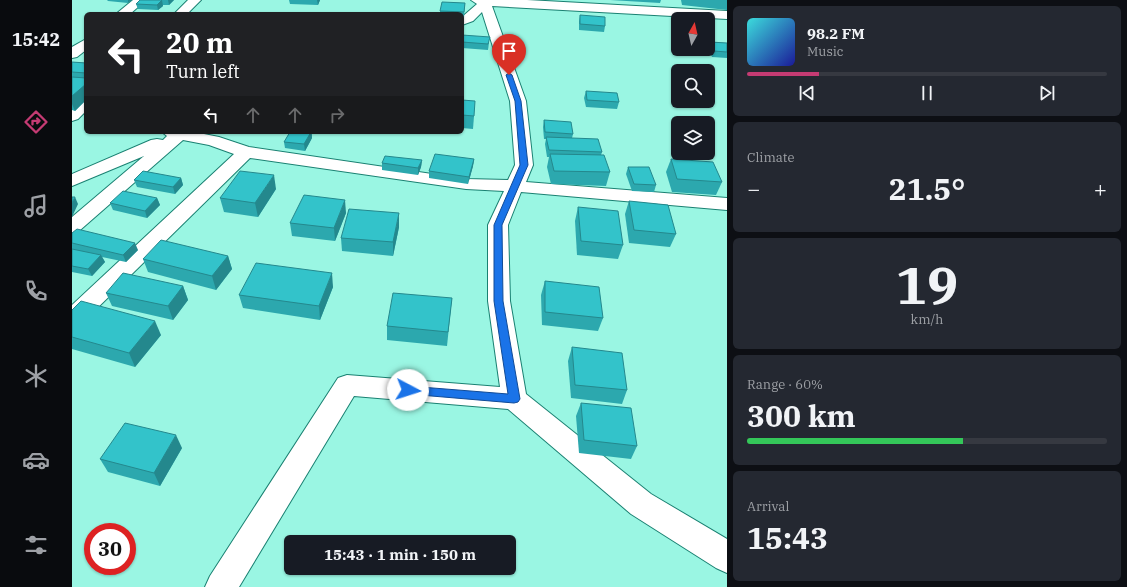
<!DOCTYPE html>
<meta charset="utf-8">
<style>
:root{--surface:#171b24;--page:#242831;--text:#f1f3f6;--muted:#9ea1a6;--line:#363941;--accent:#c53b73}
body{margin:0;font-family:"IBM Plex Serif",serif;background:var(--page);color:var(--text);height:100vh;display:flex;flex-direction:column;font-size:15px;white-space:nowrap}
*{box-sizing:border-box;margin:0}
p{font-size:13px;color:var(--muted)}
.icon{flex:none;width:22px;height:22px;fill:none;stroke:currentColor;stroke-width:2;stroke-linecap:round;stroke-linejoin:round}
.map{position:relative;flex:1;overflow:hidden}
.details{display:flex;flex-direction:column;gap:6px;padding:6px;background:#0d0f14;width:400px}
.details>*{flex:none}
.banner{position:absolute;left:12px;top:12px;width:380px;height:122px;border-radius:6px;box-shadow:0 1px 3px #0004;background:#202124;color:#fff;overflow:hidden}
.needle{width:26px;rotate:8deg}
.tools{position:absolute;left:599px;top:12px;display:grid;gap:8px}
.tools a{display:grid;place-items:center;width:44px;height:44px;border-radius:6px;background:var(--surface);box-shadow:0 1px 3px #0004;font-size:20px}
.speed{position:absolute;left:12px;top:523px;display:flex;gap:8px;font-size:20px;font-weight:700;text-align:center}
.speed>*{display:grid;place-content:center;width:52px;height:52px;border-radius:50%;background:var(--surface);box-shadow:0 1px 3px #0004;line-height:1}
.speed .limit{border:6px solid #d22;background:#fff;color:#111}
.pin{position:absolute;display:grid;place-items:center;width:34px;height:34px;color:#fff;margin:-41px -17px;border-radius:50% 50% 50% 0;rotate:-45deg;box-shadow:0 0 4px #0007}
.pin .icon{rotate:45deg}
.me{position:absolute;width:44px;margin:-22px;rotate:95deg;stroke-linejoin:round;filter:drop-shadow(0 0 3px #0008)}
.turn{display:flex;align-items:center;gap:14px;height:84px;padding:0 16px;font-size:18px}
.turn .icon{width:52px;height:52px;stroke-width:2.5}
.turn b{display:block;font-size:28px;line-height:34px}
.lanes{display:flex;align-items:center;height:38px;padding:0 16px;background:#0003;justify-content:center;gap:20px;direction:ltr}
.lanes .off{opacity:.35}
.big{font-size:30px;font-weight:700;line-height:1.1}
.details .widget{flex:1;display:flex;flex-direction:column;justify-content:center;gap:6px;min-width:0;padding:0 14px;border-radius:6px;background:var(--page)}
.details .dial{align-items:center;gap:0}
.dial b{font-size:52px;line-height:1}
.song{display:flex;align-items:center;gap:12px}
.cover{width:48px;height:48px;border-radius:6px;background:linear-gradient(135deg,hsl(180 70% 55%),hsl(240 70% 35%))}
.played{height:4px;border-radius:2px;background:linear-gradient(90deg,var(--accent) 20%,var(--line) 20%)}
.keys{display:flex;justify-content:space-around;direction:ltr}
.heat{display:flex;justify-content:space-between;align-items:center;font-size:22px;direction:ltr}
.charge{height:6px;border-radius:3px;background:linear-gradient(90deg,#34c759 60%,var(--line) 0)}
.trip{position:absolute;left:212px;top:535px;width:232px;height:40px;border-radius:6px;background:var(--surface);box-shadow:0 1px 3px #0004;font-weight:700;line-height:40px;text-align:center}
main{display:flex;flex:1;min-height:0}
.tabs{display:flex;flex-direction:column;width:72px;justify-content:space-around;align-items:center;background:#090b0e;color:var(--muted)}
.tabs .icon{width:28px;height:28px}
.tabs .selected{color:var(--accent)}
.tabs b{font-size:18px;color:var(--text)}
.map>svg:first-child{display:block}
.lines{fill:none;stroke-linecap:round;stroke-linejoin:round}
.minor-casing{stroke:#1a8172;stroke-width:2}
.minor{fill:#fff;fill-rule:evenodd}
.wall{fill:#2ca8ae}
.shaded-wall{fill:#24888d}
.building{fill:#33c3ca;stroke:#24888d}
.route{fill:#1a73e8;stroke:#114b97}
</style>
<main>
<nav class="tabs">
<b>15:42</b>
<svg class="icon selected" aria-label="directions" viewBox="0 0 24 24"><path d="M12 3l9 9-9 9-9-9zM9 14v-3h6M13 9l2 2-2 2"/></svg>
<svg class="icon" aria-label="music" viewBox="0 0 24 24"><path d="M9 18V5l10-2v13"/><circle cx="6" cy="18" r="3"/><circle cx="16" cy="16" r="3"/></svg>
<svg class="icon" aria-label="phone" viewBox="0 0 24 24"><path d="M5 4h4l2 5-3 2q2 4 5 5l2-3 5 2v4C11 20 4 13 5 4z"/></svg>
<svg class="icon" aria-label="climate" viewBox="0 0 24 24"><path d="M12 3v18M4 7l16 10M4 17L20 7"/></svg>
<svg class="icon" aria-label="car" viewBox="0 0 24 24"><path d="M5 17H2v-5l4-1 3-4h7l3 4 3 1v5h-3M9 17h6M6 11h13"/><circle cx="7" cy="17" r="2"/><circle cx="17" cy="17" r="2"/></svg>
<svg class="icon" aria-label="filters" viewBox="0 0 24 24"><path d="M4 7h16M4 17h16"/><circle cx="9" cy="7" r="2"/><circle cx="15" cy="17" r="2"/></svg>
</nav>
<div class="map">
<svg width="655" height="587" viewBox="0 0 655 587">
<rect width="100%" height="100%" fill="#9af6e3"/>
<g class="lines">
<defs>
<g id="minor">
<polygon points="61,0 74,0 58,14 44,14"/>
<polygon points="116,0 129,0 115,14 102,14"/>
<polygon points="399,0 455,0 655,11 655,19 420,6 454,101 461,165 454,182 655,198 655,210 449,192 436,225 438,301 454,394 579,494 655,539 655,573 644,568 559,514 436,409 282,396 167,587 133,587 138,576 266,378 275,375 428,387 416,301 416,225 432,191 394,189 178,158 8,325 0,327 0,305 162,154 137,145 111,140 7,231 0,233 0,217 72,156 0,186 0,174 79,140 85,139 91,140 95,136 90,132 122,132 147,137 177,147 394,179 436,180 443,165 438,101 410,12 401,21 390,25 390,17 405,4"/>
<polygon points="14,39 14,50 5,57 0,58 0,47"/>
<polygon points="14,98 14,111 6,119 0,121 0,108 9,100"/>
</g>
</defs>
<use href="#minor" class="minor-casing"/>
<use href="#minor" class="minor"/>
</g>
<g class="wall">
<polygon points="35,0 60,0 56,3 36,1"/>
<polygon points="68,0 102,0 97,5 91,5 91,6 86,10 66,9 64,4"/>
<polygon points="217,0 248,0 246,5 218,4"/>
<polygon points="538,0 589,0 588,3"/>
<polygon points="609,0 655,0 655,10 610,5"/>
<polygon points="393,3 392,18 390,18 390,14 368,14 368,11"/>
<polygon points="508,15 533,26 532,32 507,30 507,21"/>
<polygon points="390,35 417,43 416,50 390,48"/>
<polygon points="638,42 655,43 655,58 640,57 636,48"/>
<polygon points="0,62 14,63 14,100 3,111 0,110"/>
<polygon points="605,71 606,71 606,86 603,77"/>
<polygon points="514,91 547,102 545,109 514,107 512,98"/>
<polygon points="390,100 402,116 401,129 390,128"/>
<polygon points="472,120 501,134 500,138 530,152 529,155 538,172 534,186 479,184 475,167 477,157 475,157 473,144 474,139 472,139 471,127"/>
<polygon points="218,132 240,132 240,138 233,151 213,148 212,142"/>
<polygon points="402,159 401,166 396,184 357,178 357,171"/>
<polygon points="599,159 650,182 644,195 600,192 594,172"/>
<polygon points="350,160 349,167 346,175 310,170 310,163"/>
<polygon points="556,167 584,185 582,192 560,191 554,174"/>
<polygon points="109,178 111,185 103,194 65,187 62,180"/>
<polygon points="204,189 186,217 152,212 148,198"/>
<polygon points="85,198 88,205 75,218 41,210 38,203"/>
<polygon points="557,201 604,234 598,247 557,243 553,214"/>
<polygon points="506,207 551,245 546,259 505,255 503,221"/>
<polygon points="274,213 263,241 220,236 218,223"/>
<polygon points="327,227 321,256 270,251 269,238"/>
<polygon points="0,233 66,250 54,262 30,257 33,262 20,276 0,272"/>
<polygon points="156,256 160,269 144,290 76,272 71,259"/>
<polygon points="473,281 531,318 526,331 470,325 469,295"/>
<polygon points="111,286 116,300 101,320 40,306 34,293"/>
<polygon points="261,287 248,320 171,308 167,295"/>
<polygon points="380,298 375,346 315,340 315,326"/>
<polygon points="0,310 89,335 63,367 0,349"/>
<polygon points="500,347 555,390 550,404 499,398 496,361"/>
<polygon points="509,403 565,446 559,459 507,453 504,416"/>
<polygon points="110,448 88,486 36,472 28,459"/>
</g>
<g class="shaded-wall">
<polygon points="56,0 60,0 56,3"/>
<polygon points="90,0 91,6 86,10 85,5"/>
<polygon points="96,0 102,0 97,5"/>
<polygon points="245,0 248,0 246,5"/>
<polygon points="14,84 14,100 3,111 0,104 0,96"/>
<polygon points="239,132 240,138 233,151 232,144"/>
<polygon points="402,159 401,166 396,184 397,177"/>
<polygon points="350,160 349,167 346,175 346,168"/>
<polygon points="202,175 204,189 186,217 183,203"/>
<polygon points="109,178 111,185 103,194 101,187"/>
<polygon points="3,197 6,204 0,217 0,203"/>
<polygon points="85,198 88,205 75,218 73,211"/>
<polygon points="273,200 274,213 263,241 262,228"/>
<polygon points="327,213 327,227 321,256 321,242"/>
<polygon points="63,243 66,250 54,262 51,255"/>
<polygon points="29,255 33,262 20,276 16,269"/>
<polygon points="156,256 160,269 144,290 140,276"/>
<polygon points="260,273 261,287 248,320 247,306"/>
<polygon points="111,286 116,300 101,320 96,306"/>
<polygon points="83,321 89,335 63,367 57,353"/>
<polygon points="104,435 110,448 88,486 82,473"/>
</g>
<g class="building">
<polygon points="68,0 90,0 85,5 64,4"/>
<polygon points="370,2 393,3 392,12 368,11"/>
<polygon points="508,15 533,17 533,26 508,24"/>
<polygon points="390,35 418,37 416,44 390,42"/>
<polygon points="638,42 655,43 655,52 642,51"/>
<polygon points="0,62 14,63 14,73 0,72"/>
<polygon points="0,77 14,78 14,84 0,96"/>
<polygon points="514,91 545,93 547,102 515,100"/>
<polygon points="390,100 403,101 402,116 390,115"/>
<polygon points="472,120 499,122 501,134 473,132"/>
<polygon points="218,132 239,132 232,144 212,142"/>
<polygon points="474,137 526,139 530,152 477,150"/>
<polygon points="363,154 402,159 397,177 357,171"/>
<polygon points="478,154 532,155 538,172 482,171"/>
<polygon points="313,156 350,160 346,168 310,163"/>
<polygon points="599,159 641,162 650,182 605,179"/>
<polygon points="556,167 577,167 584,185 562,184"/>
<polygon points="71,171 109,178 101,187 62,180"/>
<polygon points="168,171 202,175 183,203 148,198"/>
<polygon points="51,191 85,198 73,211 38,203"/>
<polygon points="232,195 273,200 262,228 218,223"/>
<polygon points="0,197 3,197 0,203"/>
<polygon points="557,201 596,205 604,234 562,230"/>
<polygon points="506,207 546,211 551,245 509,241"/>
<polygon points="277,209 327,213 321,242 269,238"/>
<polygon points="5,229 63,243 51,255 0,243 0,233"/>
<polygon points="89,240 156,256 140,276 71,259"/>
<polygon points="0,249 29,255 16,269 0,266"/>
<polygon points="184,263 260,273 247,306 167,295"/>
<polygon points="51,273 111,286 96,306 34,293"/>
<polygon points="473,281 527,287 531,318 473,312"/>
<polygon points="321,293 380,298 376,332 315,326"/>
<polygon points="9,301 83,321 57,353 0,337 0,310"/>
<polygon points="500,347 550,353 555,390 503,385"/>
<polygon points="509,403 559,408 565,446 512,440"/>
<polygon points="53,423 104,435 82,473 28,459"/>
</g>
<polygon class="route" points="437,73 440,75 449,101 456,165 430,225 431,301 448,399 446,402 442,403 336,394 331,390 336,386 436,394 422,301 422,225 448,165 443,101 434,75"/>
</svg>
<div class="tools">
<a><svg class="needle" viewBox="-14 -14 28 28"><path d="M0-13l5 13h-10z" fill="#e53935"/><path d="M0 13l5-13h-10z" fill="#9ea1a6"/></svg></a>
<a><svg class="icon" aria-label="search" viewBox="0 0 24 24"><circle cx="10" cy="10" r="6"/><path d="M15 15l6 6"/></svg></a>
<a><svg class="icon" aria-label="layers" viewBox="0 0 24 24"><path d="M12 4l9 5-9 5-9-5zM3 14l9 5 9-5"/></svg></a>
</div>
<div class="speed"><div class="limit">30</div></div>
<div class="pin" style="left:437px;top:75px;background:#d93025"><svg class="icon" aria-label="arrive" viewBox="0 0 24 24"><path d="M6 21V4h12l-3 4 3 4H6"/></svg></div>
<svg class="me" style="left:336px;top:390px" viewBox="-20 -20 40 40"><circle r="19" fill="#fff"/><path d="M0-13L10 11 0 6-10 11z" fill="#1a73e8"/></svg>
<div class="trip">15:43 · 1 min · 150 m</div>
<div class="banner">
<div class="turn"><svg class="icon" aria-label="left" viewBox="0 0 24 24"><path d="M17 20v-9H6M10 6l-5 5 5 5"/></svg><div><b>20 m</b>Turn left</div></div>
<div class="lanes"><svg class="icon" aria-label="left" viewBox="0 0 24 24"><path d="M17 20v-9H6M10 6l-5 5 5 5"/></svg><svg class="icon off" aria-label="ahead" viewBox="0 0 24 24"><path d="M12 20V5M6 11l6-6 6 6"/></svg><svg class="icon off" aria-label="ahead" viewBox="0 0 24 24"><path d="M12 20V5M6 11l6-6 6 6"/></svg><svg class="icon off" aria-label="right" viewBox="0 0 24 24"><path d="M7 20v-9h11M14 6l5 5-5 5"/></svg></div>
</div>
</div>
<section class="details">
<div class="widget">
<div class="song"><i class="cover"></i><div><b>98.2 FM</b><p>Music</p></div></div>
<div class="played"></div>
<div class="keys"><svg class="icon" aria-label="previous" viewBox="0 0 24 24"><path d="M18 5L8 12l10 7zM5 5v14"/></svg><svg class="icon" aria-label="pause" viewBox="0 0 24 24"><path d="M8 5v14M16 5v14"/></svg><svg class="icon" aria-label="next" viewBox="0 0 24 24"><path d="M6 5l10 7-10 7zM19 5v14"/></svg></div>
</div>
<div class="widget"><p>Climate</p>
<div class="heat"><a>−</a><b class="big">21.5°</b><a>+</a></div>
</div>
<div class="widget dial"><b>19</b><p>km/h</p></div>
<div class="widget"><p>Range · 60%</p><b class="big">300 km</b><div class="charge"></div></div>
<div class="widget"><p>Arrival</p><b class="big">15:43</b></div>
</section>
</main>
